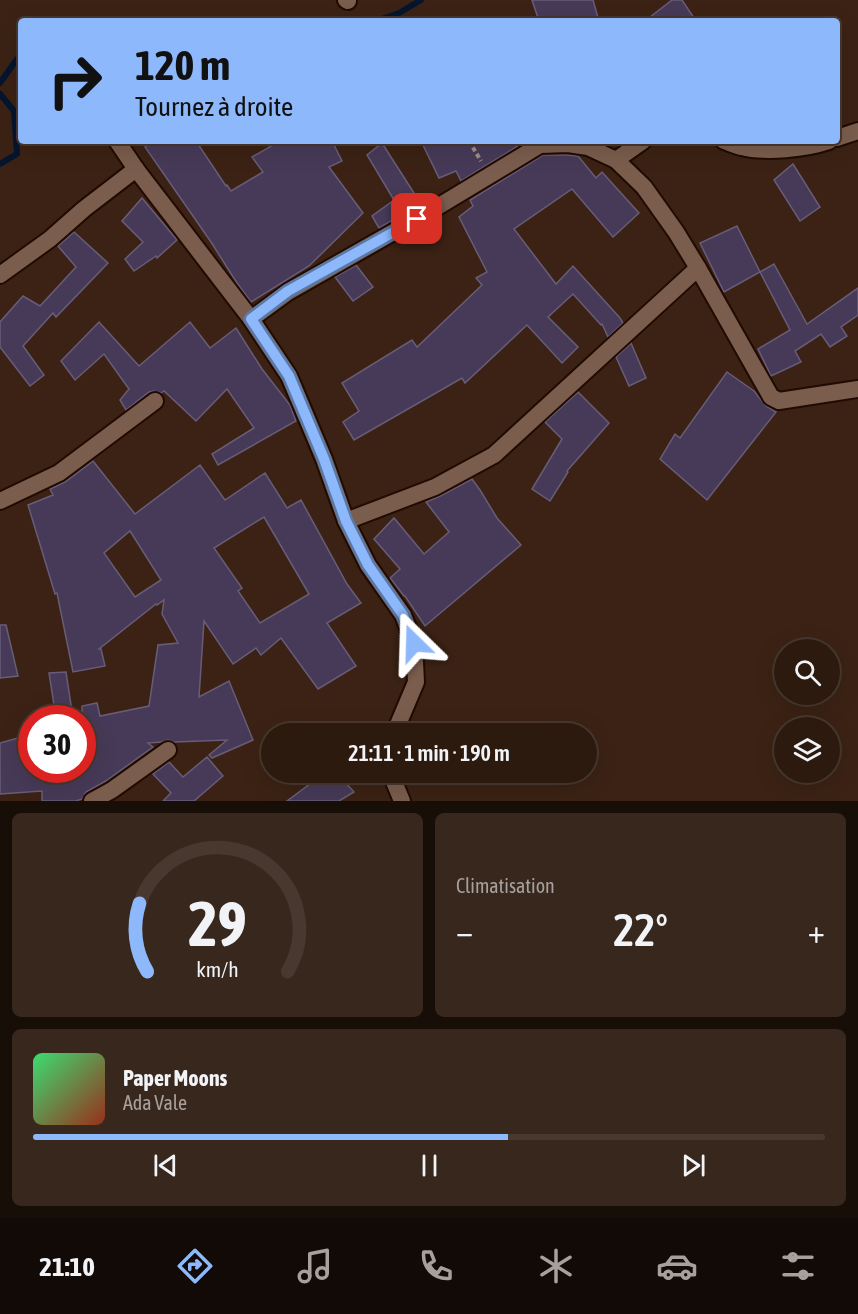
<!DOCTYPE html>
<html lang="fr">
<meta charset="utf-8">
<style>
:root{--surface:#2c1a0f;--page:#38271d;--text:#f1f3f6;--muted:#a6a19e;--line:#48382f;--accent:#8db9fc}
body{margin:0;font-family:"Asap Condensed",sans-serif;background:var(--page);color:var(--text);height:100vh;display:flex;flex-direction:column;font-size:22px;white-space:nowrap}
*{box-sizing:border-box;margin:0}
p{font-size:20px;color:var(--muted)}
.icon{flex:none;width:33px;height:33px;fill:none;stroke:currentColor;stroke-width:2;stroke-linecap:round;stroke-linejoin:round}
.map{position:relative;height:801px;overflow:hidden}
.panel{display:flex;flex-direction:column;gap:12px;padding:12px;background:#180e08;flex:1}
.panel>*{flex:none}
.hud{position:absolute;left:18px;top:18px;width:822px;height:126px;border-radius:6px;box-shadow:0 6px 24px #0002,0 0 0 2px var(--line);background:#8db9fc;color:#111;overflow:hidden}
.controls{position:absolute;left:774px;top:639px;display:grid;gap:12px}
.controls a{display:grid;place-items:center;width:66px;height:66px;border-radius:50%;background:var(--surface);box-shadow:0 6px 24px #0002,0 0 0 2px var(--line);font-size:30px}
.speed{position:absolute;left:18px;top:705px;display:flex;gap:12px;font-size:30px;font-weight:700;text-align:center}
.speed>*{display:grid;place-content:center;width:78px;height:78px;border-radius:50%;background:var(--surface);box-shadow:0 6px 24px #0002,0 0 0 2px var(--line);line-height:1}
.speed .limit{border:9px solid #d22;background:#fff;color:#111}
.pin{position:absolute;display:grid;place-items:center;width:51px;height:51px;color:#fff;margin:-26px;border-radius:12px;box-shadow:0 3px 9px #0006}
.me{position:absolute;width:66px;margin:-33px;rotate:338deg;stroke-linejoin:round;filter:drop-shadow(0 0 4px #0008)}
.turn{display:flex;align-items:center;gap:21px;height:126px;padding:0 18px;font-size:27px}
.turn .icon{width:78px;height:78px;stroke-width:2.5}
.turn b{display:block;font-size:42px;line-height:51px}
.big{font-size:45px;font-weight:600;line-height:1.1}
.panel .card{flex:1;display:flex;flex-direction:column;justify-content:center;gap:9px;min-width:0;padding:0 21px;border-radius:9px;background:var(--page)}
.panel .dial{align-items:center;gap:0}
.dial svg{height:156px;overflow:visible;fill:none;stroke:var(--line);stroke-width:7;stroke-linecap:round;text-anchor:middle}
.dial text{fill:var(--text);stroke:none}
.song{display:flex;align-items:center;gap:18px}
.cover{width:72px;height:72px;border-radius:9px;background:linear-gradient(135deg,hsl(140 70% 55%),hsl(10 70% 35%))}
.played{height:6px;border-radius:3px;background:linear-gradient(90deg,var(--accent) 60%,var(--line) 60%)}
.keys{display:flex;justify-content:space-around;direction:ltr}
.heat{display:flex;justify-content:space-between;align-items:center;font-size:33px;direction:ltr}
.panel .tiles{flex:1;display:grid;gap:12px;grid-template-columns:1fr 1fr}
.card:last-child{grid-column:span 2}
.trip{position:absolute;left:261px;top:723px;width:336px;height:60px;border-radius:30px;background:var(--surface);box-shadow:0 6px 24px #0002,0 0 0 2px var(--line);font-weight:600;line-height:60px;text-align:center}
.menu{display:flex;height:96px;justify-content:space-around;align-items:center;background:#120a06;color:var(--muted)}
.menu .icon{width:42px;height:42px}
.menu .active{color:var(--accent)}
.menu b{font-size:27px;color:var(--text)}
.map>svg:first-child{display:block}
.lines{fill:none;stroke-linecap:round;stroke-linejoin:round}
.stream{stroke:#04152d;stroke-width:6}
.building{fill:#473a58;stroke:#685d78;stroke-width:1.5;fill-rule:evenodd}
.minor-casing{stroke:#210b01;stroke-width:20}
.path{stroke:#a38e83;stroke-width:4;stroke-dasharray:4.5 3;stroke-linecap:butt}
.minor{stroke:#7a5d4d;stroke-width:16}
.route-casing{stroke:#5c78a4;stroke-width:15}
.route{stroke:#8db9fc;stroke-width:10}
</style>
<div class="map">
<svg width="858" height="801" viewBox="0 0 858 801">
<rect width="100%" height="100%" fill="#3b2214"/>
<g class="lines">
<g class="stream">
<polyline points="376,21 399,13 421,0"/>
<polyline points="0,83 17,59 21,59"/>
<polyline points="0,94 14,111 17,154 0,164"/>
</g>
</g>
<g class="building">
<polygon points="532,0 593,0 599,21 539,21"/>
<polygon points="672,0 682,0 696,21 645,21"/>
<polygon points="154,141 196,141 226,186 227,185 231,191 263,172 252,157 280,141 332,141 342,161 329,167 363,213 309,266 251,302 237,283 211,242 145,147"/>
<polygon points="421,141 526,141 461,181 456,171 439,178"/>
<polygon points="382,143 421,204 379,228 372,216 394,200 367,155"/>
<polygon points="543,155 567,155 578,156 596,178 602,172 639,213 613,237 572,189 514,229 556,284 573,266 620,318 623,323 608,337 602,324 601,325 573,294 548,317 578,347 562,363 527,325 465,383 462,378 354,440 343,422 359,411 342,383 412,340 417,347 482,285 476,278 487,272 459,217 473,206 470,200"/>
<polygon points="793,164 820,207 800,221 774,180"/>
<polygon points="142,198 177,240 157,258 156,256 134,271 125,259 143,242 122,221"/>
<polygon points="737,226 760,272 724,292 700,243"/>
<polygon points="74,232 108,263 56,317 53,313 23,346 44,375 30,386 0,347 0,322 23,296 40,306 76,267 58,246"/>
<polygon points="774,264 807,324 858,288 858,315 841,327 847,336 830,347 821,334 795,351 801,362 771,376 758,349 790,330 760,272"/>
<polygon points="356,265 373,287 353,301 335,277"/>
<polygon points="99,322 139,366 190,322 210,348 236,328 262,369 290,405 296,421 218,465 212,454 254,428 227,389 196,421 164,391 161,393 154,391 149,392 126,410 120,400 129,389 104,354 75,380 61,361"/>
<polygon points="631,343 646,378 629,386 616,357"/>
<polygon points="727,372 754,391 766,406 776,412 707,500 660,459 675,434 680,438"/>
<polygon points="578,392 609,423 567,471 568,472 550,501 532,489 562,439 545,422"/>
<path d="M93,461l42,53 65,-49 25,35 40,-27 22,35 14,-8 46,84 14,19 -34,20 29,43 -38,23 -37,-51 -20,17 -5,-7 -23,16 -29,-43 -5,76 30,-16 24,59 -41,18 -3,-3 18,-15 -53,2 -6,-2 -7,2 -13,1 5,4 -47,34 -20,11 -4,7 -6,2h-34v-10l-42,3v-51l32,-9v36h50v-64l15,-3 3,13 49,-10 9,-61 20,-2 -16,-29 2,-14 -7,5 -1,-1 -57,45h2l4,17 -32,6 -16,-79 -2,1 -27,-89 25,-10 -3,-6 15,-7zM264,517l45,77 -49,29 -22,-32 4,-3 -28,-40zM130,531l31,49 -26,17 -31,-44z"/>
<polygon points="472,479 480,490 497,518 521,545 425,626 405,596 404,596 390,578 400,569 374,539 394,518 424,554 449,532 426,502 440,496"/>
<polygon points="0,625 6,625 18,676 0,678"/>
<polygon points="66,672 73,718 56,718 49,673"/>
<polygon points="207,757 223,776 194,801 163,801 171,793 153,774 169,762 183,777"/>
<polygon points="326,772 336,772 354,792 339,801 287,801"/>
</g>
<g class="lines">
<defs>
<g id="minor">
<polyline points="346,0 348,1"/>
<polyline points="837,138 858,131"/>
<polyline points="117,141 136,169 251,319 288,292 434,209 540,145 568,144 588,147 616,160 644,187 676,232 698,268 771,397 779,401 858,389"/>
<path d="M724,141c6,2 12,5 18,6 23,6 64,2 87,-6"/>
<polyline points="616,160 643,141"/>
<polyline points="0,275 50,239 84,209 136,169"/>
<polyline points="251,319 289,376 324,459 346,521 368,565 403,615 414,643 416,682 394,734"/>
<polyline points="0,501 59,473 155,401"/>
<polyline points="346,521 435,487 494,455 698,268"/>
<polyline points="390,772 402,801"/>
<polyline points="92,801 112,790 168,750"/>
</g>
</defs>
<use href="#minor" class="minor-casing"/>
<polyline class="path" points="469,141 481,161"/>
<use href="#minor" class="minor"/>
</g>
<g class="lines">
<defs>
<polyline id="route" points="414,643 403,615 368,565 346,521 324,459 289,376 251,319 288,291 417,219"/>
</defs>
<use href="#route" class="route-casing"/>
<use href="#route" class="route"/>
</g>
</svg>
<div class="controls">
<a><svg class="icon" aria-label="search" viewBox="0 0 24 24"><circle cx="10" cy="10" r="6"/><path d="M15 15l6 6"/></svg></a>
<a><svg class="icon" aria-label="layers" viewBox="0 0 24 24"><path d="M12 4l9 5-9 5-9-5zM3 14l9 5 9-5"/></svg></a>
</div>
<div class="speed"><div class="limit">30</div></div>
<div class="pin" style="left:417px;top:219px;background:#d93025"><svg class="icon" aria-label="arrive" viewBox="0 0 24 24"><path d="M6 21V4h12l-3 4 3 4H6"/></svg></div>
<svg class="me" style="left:414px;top:643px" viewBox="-20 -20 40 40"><path d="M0-17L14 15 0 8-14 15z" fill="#8db9fc" stroke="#fff" stroke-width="4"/></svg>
<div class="trip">21:11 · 1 min · 190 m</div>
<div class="hud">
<div class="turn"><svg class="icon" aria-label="right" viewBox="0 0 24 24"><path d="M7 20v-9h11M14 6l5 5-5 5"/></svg><div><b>120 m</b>Tournez à droite</div></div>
</div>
</div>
<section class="panel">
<div class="tiles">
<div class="card dial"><svg viewBox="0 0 100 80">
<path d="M14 69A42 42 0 1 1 86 69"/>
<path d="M14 69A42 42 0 0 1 10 34" stroke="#8db9fc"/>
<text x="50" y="56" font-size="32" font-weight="700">29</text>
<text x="50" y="72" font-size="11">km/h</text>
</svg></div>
<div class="card"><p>Climatisation</p>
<div class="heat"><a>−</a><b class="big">22°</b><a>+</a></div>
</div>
<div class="card">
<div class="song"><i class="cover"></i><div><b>Paper Moons</b><p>Ada Vale</p></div></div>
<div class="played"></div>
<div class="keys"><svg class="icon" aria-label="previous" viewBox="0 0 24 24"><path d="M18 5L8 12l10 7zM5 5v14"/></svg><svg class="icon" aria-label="pause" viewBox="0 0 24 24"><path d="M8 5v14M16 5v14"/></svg><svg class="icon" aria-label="next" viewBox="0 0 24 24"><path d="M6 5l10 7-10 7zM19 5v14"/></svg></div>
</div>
</div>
</section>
<nav class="menu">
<b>21:10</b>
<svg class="icon active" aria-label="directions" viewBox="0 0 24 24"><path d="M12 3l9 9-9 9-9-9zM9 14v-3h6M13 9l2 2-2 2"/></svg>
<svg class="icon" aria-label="music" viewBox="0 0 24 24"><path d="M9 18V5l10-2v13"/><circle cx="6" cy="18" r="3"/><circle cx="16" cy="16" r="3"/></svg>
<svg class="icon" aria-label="phone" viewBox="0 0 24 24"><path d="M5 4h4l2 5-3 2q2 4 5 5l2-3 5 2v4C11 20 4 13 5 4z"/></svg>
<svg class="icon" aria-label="climate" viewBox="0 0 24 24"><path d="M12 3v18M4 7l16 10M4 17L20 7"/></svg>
<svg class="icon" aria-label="car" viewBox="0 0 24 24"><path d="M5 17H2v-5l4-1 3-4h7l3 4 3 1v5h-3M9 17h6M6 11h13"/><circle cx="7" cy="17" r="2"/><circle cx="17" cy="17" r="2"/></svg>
<svg class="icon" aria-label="filters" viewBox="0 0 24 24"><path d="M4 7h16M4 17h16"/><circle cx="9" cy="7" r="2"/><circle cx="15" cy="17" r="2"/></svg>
</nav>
